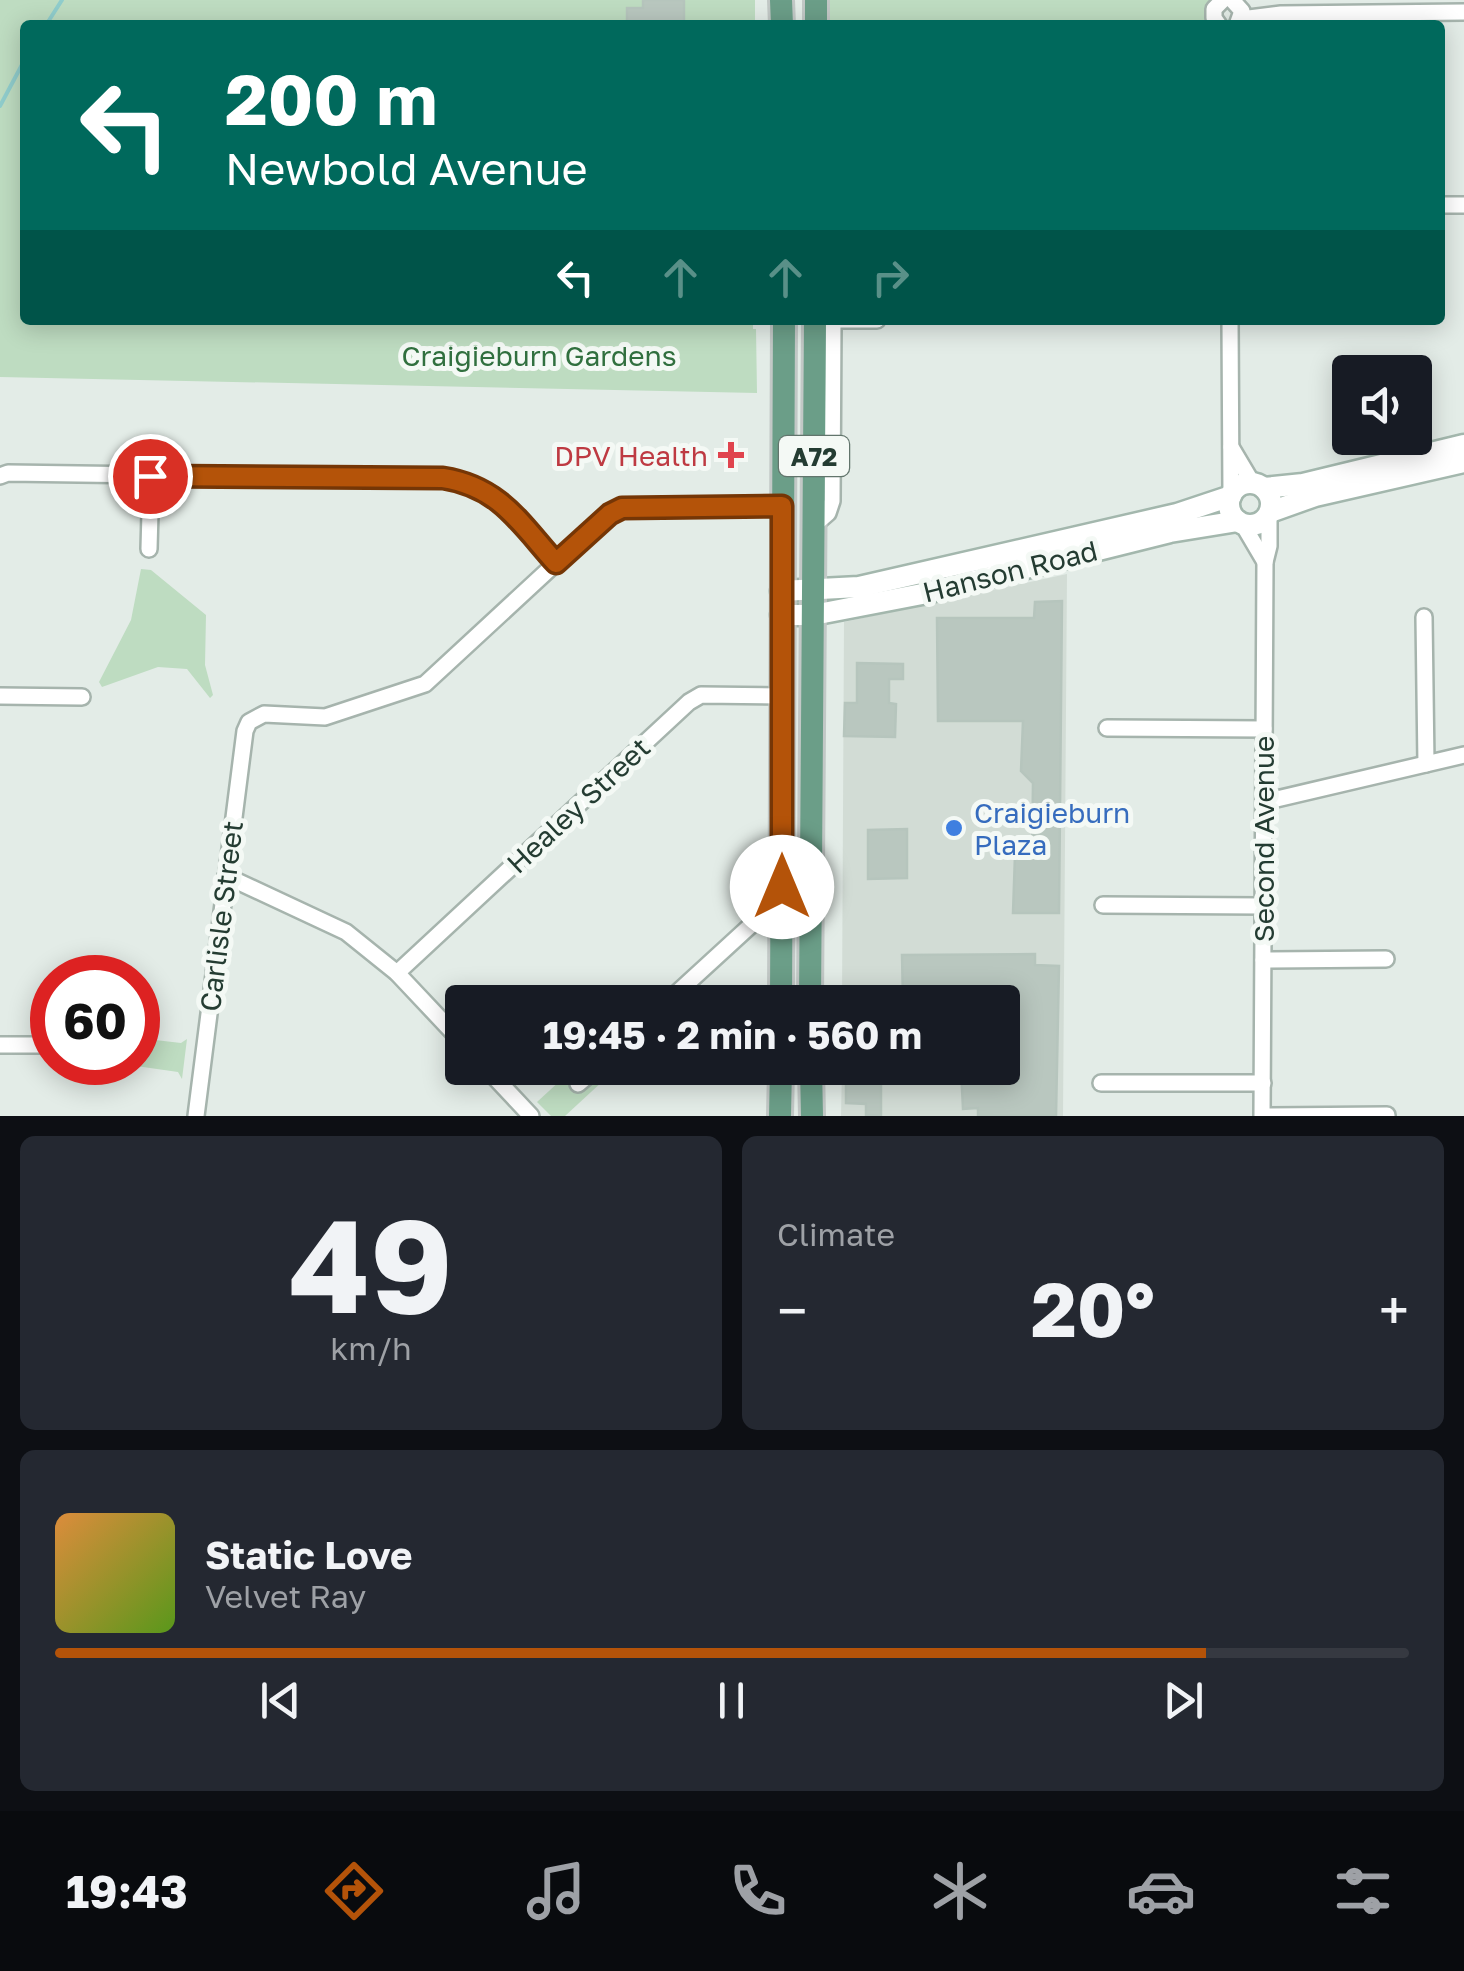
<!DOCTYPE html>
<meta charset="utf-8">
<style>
:root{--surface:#171b24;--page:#242831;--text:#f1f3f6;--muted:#9ea1a6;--line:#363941;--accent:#b45309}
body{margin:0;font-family:"Golos Text",sans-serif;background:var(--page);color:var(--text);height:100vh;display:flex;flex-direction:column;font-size:38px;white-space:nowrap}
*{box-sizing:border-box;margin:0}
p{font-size:32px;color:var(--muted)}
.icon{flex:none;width:55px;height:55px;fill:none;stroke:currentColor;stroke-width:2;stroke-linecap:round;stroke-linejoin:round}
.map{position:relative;height:1116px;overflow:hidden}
.details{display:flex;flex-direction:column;gap:20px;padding:20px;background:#0d0f14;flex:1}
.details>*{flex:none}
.hud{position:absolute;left:20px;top:20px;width:1425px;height:305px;border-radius:10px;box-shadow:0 5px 25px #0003;background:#00695c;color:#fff;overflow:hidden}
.tools{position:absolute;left:1332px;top:355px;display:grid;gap:20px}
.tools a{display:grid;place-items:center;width:100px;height:100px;border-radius:10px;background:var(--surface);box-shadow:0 5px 25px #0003;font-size:50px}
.speed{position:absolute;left:30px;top:955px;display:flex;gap:20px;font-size:50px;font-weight:700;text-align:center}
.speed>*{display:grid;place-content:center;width:130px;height:130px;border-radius:50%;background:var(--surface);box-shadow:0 5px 25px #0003;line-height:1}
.speed .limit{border:15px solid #d22;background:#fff;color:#111}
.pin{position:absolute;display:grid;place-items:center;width:85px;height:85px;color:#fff;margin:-42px;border:5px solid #fff;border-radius:50%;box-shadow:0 2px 10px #0007}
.me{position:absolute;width:110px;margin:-55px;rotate:0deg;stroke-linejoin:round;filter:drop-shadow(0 0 8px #0008)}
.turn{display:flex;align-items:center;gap:35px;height:210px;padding:0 40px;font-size:45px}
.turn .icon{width:130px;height:130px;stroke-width:2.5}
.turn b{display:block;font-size:70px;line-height:85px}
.lanes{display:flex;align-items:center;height:95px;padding:0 40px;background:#0003;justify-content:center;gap:50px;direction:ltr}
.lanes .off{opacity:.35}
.big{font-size:75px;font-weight:700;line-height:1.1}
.details .card{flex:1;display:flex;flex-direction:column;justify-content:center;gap:15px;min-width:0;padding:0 35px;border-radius:15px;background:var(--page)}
.details .dial{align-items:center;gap:0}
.dial b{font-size:130px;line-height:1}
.song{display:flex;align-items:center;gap:30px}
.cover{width:120px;height:120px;border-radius:15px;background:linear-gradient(135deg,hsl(30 70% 55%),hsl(90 70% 35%))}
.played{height:10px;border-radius:5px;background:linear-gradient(90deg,var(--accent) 85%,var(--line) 85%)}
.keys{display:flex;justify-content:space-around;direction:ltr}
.heat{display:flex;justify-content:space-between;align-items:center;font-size:55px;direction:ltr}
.details .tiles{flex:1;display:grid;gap:20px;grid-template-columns:1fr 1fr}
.card:last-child{grid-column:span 2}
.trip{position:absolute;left:445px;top:985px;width:575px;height:100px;border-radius:10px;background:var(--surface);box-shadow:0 5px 25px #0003;font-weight:700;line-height:100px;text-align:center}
.tabs{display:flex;height:160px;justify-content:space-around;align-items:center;background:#090b0e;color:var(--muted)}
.tabs .icon{width:70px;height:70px}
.tabs .active{color:var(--accent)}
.tabs b{font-size:45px;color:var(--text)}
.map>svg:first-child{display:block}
.built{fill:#d2dcd5}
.green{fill:#bedcc1}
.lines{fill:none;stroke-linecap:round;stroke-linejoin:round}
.stream{stroke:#90cdcc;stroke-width:4}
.building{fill:#b9c7bf;stroke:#b6c5bd;stroke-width:2.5}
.street-casing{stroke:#a6b4ad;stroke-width:20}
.secondary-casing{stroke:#a3b7ad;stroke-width:25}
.primary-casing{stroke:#c2c8c6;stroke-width:28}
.street{stroke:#fff;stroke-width:15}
.secondary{stroke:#fff;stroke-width:20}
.primary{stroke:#6b9e88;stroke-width:22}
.route-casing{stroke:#753606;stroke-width:25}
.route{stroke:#b45309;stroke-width:18}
.health-dot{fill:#e0444e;stroke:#f4f9f5;stroke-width:4}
.shop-dot{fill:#3f7fe0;stroke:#f4f9f5;stroke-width:4}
.labels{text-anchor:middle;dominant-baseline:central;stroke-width:10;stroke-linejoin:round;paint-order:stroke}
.shield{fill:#f4f9f5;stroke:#62756c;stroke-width:2.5}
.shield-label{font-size:25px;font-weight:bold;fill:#243c32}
.park-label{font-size:28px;fill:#31703f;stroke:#f4f9f5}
.health-label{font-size:28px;fill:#be3a42;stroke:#f4f9f5;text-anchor:end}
.street-label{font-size:28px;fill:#243c32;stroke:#f4f9f5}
.shop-label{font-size:28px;fill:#366cbe;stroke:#f4f9f5;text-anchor:start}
</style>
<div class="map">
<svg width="1464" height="1116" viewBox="0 0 1464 1116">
<rect width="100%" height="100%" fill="#e3ece7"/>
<polygon class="built" points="1067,574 1063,1116 841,1116 842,1068 1002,1068 1002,1002 842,1002 844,622"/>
<g class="green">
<polygon points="0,0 755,0 755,25 25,25 25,320 753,320 753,329 756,329 757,393 0,377"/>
<polygon points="824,0 1212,0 1212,25 823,25"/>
<polygon points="141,569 151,570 206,615 205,665 213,695 210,698 187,669 158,667 102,687 99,682 131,620"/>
<polygon points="138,1038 181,1043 187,1039 182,1079 178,1072 115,1063 138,1062"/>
<polygon points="574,1068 617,1068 565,1116 551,1116 537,1102"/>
</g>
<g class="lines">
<g class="stream">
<polyline points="46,25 62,0"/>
<polyline points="0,106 25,59"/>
</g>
</g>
<g class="building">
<polygon points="643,0 684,0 684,25 627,25 627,8 643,8"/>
<polygon points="1062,601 1059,913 1013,913 1015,855 1032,856 1033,783 1021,771 1023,721 938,721 937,618 1034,618 1035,602"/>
<polygon points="857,663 903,664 903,679 889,679 889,703 896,704 895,737 844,736 845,703 857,703"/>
<polygon points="907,829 907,878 868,879 868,830"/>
<polygon points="1035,954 1035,965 1059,966 1056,1116 978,1116 978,1108 963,1109 961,1068 1002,1068 1002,1002 903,1002 902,955"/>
<polygon points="867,1073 881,1073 881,1116 866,1115 866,1104 846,1103 846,1078 867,1078"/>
</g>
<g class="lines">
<defs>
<g id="street">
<polyline points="1232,0 1242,11 1237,25"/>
<polyline points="1241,19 1281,14 1464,12"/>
<polyline points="1219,25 1214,18 1214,9 1223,0"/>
<polyline points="1440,205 1464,205"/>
<polyline points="833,320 877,320"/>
<polyline points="1230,320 1231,495"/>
<polyline points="1231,447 1253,484"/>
<path d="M0,476l8,-3 435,6c56,8 78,45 114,84"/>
<polyline points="1269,515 1269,546 1265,562 1262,1116 1387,1115"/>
<polyline points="1242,523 1265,562"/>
<polyline points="813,526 828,513 832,501 833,320"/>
<polyline points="149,549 151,476"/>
<polyline points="1424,617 1426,764"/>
<polyline points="0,696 82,697"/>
<polyline points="1107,728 1264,729"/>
<polyline points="1264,802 1464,755"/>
<polyline points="226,876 346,932 397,973 462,1042"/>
<polyline points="1103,905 1263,906"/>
<polyline points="1263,960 1386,959"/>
<polyline points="397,973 689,702 701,695 781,696"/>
<polyline points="667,1002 762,915 782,909"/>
<polyline points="0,1045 51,1045"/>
<polyline points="486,1068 531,1116"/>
<polyline points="1101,1083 1263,1083"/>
<polyline points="578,1084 597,1068"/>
<polyline points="196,1116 245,731 249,722 264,714 325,717 425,684 610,513 622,508 783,506"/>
</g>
<g id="secondary">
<circle cx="1250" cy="504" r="21"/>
<polyline points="1264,488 1303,484 1464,445"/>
<polyline points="1270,512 1315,496 1464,462"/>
<polyline points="781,591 859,587 1177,514 1231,496"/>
<polyline points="781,615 813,615 922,594 1170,532 1238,521"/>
</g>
<g id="primary">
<polyline points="781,0 782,25"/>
<polyline points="816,0 816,25"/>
<polyline points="781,1002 784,320"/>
<polyline points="810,1002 815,320"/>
<polyline points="811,1068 812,1116"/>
<polyline points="780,1116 781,1068"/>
</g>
</defs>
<use href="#street" class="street-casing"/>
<use href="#secondary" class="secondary-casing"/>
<use href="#primary" class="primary-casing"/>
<use href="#street" class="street"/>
<use href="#secondary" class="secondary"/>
<use href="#primary" class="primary"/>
</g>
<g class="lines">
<defs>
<path id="route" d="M150,476l293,2c57,9 77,45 113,85l54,-49 12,-6 160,-2v381"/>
</defs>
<use href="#route" class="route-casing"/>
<use href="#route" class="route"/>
</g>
<path class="health-dot" d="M726 440h10v10h10v10h-10v10h-10v-10h-10v-10h10z"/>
<circle class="shop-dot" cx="954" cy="828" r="10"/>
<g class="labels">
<rect class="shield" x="779" y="436" width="70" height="40" rx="8"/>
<g class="shield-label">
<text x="814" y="456">A72</text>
</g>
<g class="park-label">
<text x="539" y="355">Craigieburn Gardens</text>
</g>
<g class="health-label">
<text x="708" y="455">DPV Health</text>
</g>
<g class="street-label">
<text transform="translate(1010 571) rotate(-14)">Hanson Road</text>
<text transform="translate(578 805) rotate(-43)">Healey Street</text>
<text transform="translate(1263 839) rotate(-90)">Second Avenue</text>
<text transform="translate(221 916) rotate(-83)">Carlisle Street</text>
</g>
<g class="shop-label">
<text x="974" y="812">Craigieburn<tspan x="974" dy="32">Plaza</tspan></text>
</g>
</g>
</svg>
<div class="tools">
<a><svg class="icon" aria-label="sound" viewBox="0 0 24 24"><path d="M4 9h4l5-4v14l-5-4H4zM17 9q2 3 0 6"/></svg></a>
</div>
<div class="speed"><div class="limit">60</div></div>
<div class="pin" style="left:150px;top:476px;background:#d93025"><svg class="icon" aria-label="arrive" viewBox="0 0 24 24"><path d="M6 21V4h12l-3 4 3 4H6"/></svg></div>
<svg class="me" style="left:782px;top:887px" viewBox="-20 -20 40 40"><circle r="19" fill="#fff"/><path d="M0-13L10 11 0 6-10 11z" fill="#b45309"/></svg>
<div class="trip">19:45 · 2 min · 560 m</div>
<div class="hud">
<div class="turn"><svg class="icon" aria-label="left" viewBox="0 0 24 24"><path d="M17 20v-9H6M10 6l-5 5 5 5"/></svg><div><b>200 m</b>Newbold Avenue</div></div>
<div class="lanes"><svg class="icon" aria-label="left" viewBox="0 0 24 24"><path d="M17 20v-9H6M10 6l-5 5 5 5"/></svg><svg class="icon off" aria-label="ahead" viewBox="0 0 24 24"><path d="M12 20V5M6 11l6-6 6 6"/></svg><svg class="icon off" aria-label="ahead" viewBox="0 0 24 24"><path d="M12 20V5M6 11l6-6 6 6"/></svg><svg class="icon off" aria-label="right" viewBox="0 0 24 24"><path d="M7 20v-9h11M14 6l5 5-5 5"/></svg></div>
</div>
</div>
<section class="details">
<div class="tiles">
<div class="card dial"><b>49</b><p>km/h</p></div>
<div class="card"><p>Climate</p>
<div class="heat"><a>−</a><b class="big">20°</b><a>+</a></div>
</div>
<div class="card">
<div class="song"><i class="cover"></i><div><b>Static Love</b><p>Velvet Ray</p></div></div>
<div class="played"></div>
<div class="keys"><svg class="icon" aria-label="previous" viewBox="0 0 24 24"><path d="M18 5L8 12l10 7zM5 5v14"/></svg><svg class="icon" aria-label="pause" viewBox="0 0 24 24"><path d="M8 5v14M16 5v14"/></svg><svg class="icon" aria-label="next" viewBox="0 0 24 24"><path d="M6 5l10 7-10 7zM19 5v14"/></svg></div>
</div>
</div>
</section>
<nav class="tabs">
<b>19:43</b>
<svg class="icon active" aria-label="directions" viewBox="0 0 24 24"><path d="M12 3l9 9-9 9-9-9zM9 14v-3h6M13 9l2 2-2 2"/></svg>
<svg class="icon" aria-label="music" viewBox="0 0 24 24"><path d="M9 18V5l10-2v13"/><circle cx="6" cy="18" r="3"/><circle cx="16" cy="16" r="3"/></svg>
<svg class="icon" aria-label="phone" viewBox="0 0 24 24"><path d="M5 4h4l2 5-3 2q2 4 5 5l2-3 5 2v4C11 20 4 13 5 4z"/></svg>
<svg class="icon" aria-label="climate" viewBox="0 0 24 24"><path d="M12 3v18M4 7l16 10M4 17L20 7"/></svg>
<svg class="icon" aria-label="car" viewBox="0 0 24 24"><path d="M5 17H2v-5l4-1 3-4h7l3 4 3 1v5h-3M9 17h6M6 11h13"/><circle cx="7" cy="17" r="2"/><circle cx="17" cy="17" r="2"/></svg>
<svg class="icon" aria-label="filters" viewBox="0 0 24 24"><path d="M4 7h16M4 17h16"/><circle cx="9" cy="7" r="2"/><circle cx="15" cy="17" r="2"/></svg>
</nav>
